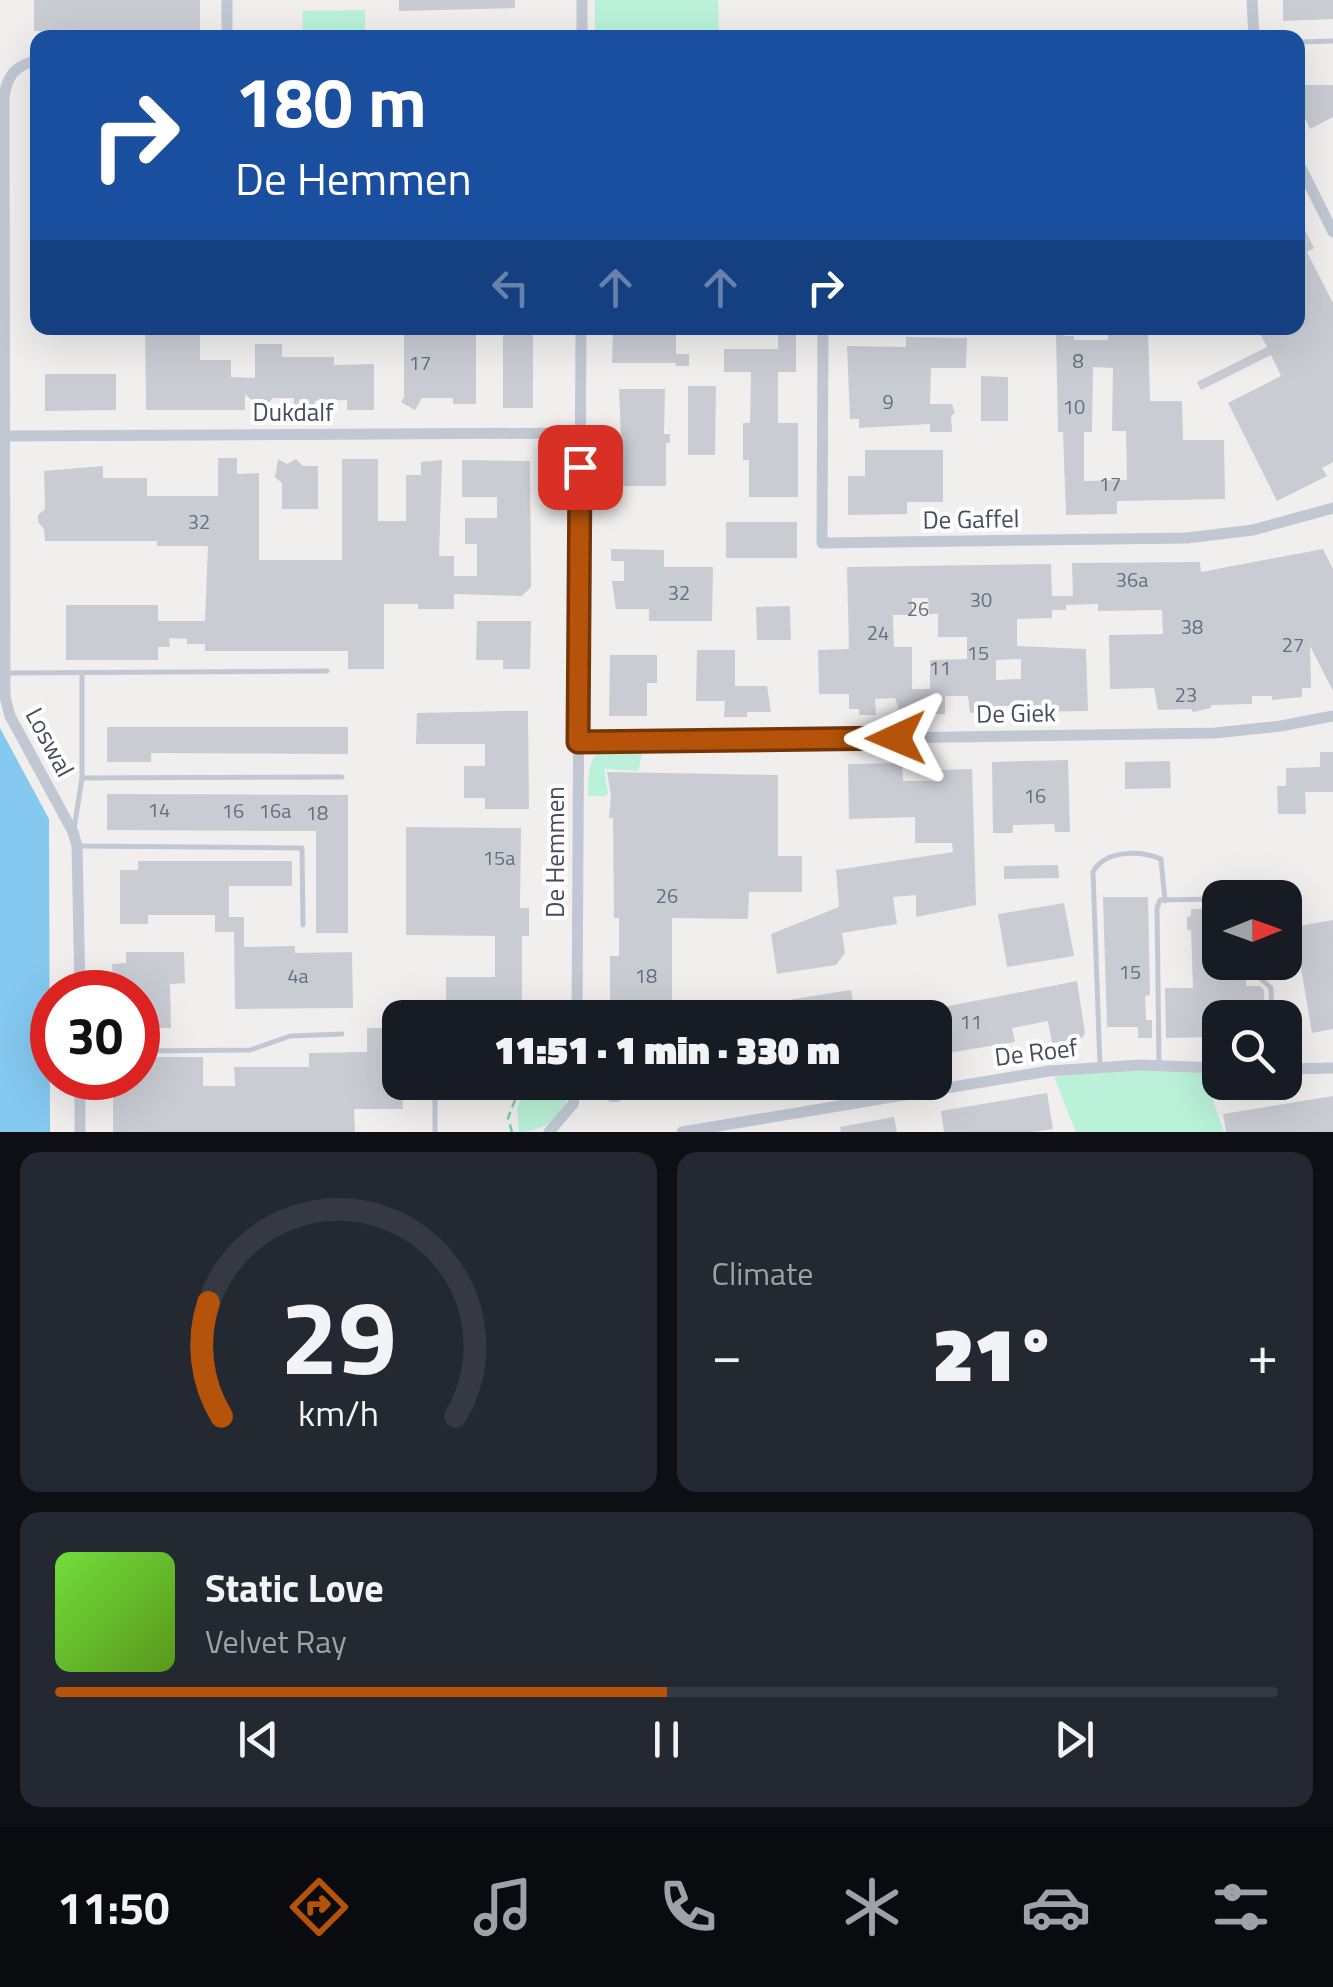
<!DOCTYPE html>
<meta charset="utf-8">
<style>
:root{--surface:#171b24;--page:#242831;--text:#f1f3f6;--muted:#9ea1a6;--line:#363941;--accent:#b45309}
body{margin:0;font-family:"Titillium Web",sans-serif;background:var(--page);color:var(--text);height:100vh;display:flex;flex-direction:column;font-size:38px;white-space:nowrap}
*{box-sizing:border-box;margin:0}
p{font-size:32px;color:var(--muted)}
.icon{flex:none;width:55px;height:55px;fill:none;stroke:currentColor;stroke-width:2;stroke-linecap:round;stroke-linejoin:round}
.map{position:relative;height:1132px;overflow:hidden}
.panel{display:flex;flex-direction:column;gap:20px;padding:20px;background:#0d0f14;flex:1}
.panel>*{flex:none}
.top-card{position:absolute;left:30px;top:30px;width:1275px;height:305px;border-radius:20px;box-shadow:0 10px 40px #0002;background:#1a4fa0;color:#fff;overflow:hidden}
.needle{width:65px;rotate:89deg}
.tools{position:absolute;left:1202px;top:880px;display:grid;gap:20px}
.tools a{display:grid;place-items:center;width:100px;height:100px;border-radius:20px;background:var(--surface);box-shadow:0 10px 40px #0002;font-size:50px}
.speed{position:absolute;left:30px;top:970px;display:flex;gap:20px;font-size:50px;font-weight:700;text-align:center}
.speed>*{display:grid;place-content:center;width:130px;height:130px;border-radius:50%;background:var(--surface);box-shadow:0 10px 40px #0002;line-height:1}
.speed .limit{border:15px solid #d22;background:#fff;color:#111}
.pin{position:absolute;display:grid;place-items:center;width:85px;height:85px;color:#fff;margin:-42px;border-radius:20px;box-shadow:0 5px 15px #0006}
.me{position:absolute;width:110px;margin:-55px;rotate:269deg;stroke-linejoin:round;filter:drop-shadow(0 0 8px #0008)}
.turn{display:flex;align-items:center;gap:35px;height:210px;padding:0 40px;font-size:45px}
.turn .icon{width:130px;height:130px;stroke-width:2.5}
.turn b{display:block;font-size:70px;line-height:85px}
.lanes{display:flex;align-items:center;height:95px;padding:0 40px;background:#0003;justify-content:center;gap:50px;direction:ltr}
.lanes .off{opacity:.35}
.big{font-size:75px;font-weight:800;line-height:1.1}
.panel .widget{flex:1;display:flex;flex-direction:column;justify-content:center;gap:15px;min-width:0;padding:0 35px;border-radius:20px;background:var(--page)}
.panel .dial{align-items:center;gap:0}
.dial svg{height:260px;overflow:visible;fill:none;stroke:var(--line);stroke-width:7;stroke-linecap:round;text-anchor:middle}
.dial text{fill:var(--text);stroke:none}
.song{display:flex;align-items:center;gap:30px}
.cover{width:120px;height:120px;border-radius:15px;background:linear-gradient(135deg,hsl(100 70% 55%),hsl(90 70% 35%))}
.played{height:10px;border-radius:5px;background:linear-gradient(90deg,var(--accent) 50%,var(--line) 50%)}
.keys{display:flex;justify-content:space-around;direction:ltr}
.heat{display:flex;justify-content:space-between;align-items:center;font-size:55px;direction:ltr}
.panel .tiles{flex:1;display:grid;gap:20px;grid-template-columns:1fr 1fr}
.widget:last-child{grid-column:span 2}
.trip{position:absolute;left:382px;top:1000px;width:570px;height:100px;border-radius:20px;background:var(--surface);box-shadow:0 10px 40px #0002;font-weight:800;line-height:100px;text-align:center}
.menu{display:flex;height:160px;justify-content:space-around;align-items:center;background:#090b0e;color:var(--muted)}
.menu .icon{width:70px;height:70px}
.menu .on{color:var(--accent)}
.menu b{font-size:45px;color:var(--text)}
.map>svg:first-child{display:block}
.green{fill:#baf1d8}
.water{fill:#85c9f1}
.building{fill:#caccd4;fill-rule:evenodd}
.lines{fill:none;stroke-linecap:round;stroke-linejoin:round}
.path{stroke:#70d1b1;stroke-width:2.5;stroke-dasharray:8 5;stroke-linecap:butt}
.lane{stroke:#c1c8d4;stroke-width:5}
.street{stroke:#c1c8d4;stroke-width:11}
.route-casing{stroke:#753606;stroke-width:25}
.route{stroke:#b45309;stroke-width:18}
.labels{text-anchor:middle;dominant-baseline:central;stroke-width:8;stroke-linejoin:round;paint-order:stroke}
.number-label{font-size:20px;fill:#666e7b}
.street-label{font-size:25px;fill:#454e5d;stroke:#fff}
</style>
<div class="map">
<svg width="1333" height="1132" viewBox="0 0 1333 1132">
<rect width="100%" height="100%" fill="#f1efee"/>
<g class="green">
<polygon points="595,0 718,0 719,37 602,37 595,32"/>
<polygon points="365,10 365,37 261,37 302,36 303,11"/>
<path d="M644,749l-6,22 -34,-2 4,24 -3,3h-17c0,-52 9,-45 56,-47z"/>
<polygon points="1112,1069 1203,1071 1224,1132 1076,1132 1054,1077"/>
<path d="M530,1083h40c-1,28 -23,49 -51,49l-2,-25z"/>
</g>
<polygon class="water" points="0,728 49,819 50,1132 0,1132"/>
<g class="building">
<polygon points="34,0 200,0 200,32 34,31"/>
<polygon points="399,0 515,0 515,8 399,11"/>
<polygon points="1283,0 1333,0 1333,19 1283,21"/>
<polygon points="1298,85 1333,85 1333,117 1310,129 1298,104"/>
<polygon points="1298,216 1314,248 1307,252 1333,303 1333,462 1322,468 1327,476 1277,501 1228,403 1281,376 1271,355 1201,390 1197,382 1267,347 1257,328 1298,328"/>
<polygon points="145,328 200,328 200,360 231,360 231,377 255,378 255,344 282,344 282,357 334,357 334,365 374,364 374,410 347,410 347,400 315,401 315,405 294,410 294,398 273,398 262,410 245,394 245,410 146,410"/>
<polygon points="404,328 476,328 476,404 453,404 453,398 422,398 415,410 401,402 404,397"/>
<rect x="503" y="328" width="30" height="80"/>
<polygon points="613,328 676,328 676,354 689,354 689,366 675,366 676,363 612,363"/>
<polygon points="778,328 796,328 796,372 778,372 778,423 798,423 798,497 749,497 749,460 743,460 743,423 750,423 751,372 724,372 724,349 778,349"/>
<path d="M1108,328l40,2 2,71h32l1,39h41l1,59 -108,2v13l-51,1 -3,-83h-5l-2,-100h9v4h9v4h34zM1093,367l20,1 -1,63h14l1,49 -43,1v-49h8z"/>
<polygon points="906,337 967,338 966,368 931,368 930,404 952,404 955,413 951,416 952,432 930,432 930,424 859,428 859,419 850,419 847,346 906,347"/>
<polygon points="45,374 116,374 116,410 45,411"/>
<polygon points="981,376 1008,377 1008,421 981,421"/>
<polygon points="688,386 716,386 715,455 688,455"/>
<polygon points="619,389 665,389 664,434 670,434 670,443 666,443 666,486 623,486"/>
<polygon points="865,450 943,450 943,502 907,502 907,514 848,515 848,476 865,476"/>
<polygon points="218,458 237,458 237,474 259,473 259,560 342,560 342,459 378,459 378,521 406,521 406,475 421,475 421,462 442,460 439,556 454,556 454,576 477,576 477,544 465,544 465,518 497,518 497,497 462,497 462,460 530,461 531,587 522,596 454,594 454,609 418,609 418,604 384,604 384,669 348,669 348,651 205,651 205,644 187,644 187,639 169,638 170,647 158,647 158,660 66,660 66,605 158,605 158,621 205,621 208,546 157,546 157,541 45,541 44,529 38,522 38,515 45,509 44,471 103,466 103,478 147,478 147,496 218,496"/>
<polygon points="278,459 287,464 296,459 303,466 318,466 318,509 282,509 282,483 275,477"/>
<rect x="726" y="522" width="71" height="36"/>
<polygon points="611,549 664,550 664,567 713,567 712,621 649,621 649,609 616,609 612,581 624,581 624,561 611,561"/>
<path d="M1323,549l10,20v122l-23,-45 1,42h-9v9l-30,3v-4h-20v8l-41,1v3l-18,4 -2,-3 -33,1 -4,-22 -44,1 -1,-54 54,-1 -1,-24 -64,1v-7l-32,1v5h-14v8l-35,1v27l69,3 2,62 -65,1 -1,-7 -22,1v5l-30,2 -2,-17h-23v18l-44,1 -6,-17 -20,1 1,16h-17v-6h-10v-15h-30l-1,-44 31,-1 -2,-82 204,-3 1,32h21l-1,-33 128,-1 1,10zM912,598h16l1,16h9v23h29v22l-37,1v29h-18v-42h-18l-1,-32h19zM1021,659v20l-25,1v-20z"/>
<polygon points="790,606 791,640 757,640 756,607"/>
<polygon points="477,621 531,621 530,669 503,669 503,660 476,660"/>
<polygon points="697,650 735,650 735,686 767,686 771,712 747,712 747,717 724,717 725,701 696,701"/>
<polygon points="610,655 657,655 657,683 647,683 647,716 609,716"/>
<polygon points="507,711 528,711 529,809 485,809 485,798 464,798 464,766 485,766 485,744 416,744 417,713"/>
<polygon points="107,727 348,727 348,754 151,753 151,762 107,762"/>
<polygon points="1320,752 1333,752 1333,792 1305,792 1306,814 1278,814 1277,786 1286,786 1286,768 1320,767"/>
<polygon points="1068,760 1070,832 1055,832 1054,824 1013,825 1013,833 993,833 992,762"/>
<polygon points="1170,761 1171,788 1125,789 1125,762"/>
<polygon points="902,763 903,781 940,781 939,770 972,769 976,905 916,917 916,895 893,897 897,924 842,933 845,953 836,965 777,974 771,934 839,907 836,870 953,852 952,843 915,843 915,817 849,819 848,764"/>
<polygon points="607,772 778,775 778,856 802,856 802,892 749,892 748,919 672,918 672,1018 610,1018 610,956 619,956 619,918 614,918 613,818 609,818 611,796"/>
<polygon points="107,794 348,795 348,933 316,933 316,831 107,830"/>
<polygon points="406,827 521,828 520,908 529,908 529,936 522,936 522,1018 446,1018 446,977 495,977 495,936 406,935"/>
<polygon points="138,861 292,861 292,886 229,886 229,917 244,917 244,947 295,946 295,953 352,952 353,1008 235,1009 234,932 215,932 215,915 148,915 148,924 120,924 120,870 138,870"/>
<polygon points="1058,865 1059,878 1004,879 1004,866"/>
<polygon points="1103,897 1148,897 1150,995 1145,996 1146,1020 1152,1020 1152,1038 1138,1038 1138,1027 1107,1027"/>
<polygon points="1064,903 1074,956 1007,967 998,914"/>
<polygon points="1220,908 1220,962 1246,962 1246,986 1260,986 1264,990 1265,1018 1220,1018 1220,1037 1166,1038 1165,988 1193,988 1191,930 1187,930 1187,917 1191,916 1191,909"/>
<polygon points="1333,920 1333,1029 1312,1033 1294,927"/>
<polygon points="126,952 184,952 185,983 170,984 171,1028 138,1028 138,986 113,986 112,964 126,963"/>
<polygon points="1077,981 1085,1033 1082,1038 1052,1043 1048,1021 1012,1028 1015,1042 935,1055 935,1018 905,1018 903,1006 921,1003 923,1011"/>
<polygon points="851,990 856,1018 785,1018 782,1001"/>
<polygon points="367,1028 400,1028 403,1109 354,1109 355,1132 113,1132 113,1078 138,1078 138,1057 203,1057 203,1086 235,1086 234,1067 309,1067 309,1053 367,1052"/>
<polygon points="609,1082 681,1082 681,1099 620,1098 620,1102 609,1102"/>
<polygon points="710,1082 761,1082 761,1093 710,1097"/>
<polygon points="1047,1093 1053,1129 1033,1132 944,1132 941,1111"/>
<polygon points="1333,1096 1333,1132 1226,1132 1223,1114"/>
<polygon points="894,1117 897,1132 841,1132 840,1127"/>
</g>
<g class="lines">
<polyline class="path" points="512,1132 508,1118 522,1082"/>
<g class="lane">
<polyline points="1298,42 1333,41"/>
<polyline points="8,673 327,671"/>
<polyline points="82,778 82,673"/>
<polyline points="74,829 82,778 342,777"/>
<polyline points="80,846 302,848 303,925"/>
<polyline points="1259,962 1260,978 1271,988 1272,1018"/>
<polyline points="138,1051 250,1050 290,1036 342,1034"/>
<polyline points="1159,1063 1157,908 1160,900 1220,899"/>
<path d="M1100,1066l-7,-194c12,-22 46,-22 68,-13l4,42"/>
<polyline points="435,1132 435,1082"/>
</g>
<g class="street">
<polyline points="227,0 227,38"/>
<polyline points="1252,0 1254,38"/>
<polyline points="582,38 582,0"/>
<path d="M38,60c-22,5 -31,15 -34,37l1,600 5,19 63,116 4,14 3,146"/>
<polyline points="1298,162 1333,232"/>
<polyline points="823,328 822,543 1187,538 1253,530 1333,508"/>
<polyline points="5,436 581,433"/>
<polyline points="578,743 1215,733 1281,726 1333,716"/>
<polyline points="577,1018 581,328"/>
<polyline points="1285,1069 1333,1068"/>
<polyline points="80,1078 80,1132"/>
<polyline points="549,1132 573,1104 577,1082"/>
<polyline points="682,1132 1049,1071 1140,1065 1220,1068"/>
</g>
</g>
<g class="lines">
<defs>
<polyline id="route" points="580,467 578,742 896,738"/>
</defs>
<use href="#route" class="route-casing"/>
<use href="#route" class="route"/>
</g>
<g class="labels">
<g class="number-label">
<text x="1078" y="360">8</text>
<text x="420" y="362">17</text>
<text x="888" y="401">9</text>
<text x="1074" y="406">10</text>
<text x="1110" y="483">17</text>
<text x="199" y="521">32</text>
<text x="1132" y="579">36a</text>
<text x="679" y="592">32</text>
<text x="981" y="599">30</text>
<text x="918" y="608">26</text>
<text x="1192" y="626">38</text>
<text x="878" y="632">24</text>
<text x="1293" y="644">27</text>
<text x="978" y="652">15</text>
<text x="940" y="667">11</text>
<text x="1186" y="694">23</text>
<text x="1035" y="795">16</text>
<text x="159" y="809">14</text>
<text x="233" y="810">16</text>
<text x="275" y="810">16a</text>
<text x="317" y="812">18</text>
<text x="499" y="857">15a</text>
<text x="667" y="895">26</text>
<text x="1130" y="971">15</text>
<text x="298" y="975">4a</text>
<text x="646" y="975">18</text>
<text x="971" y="1021">11</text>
</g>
<g class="street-label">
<text x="293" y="412">Dukdalf</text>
<text transform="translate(971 519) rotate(-1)">De Gaffel</text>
<text transform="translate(1016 713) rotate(-1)">De Giek</text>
<text transform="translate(50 742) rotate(62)">Loswal</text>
<text transform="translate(555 852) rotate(-90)">De Hemmen</text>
<text transform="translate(1036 1052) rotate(-7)">De Roef</text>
</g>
</g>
</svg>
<div class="tools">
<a><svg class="needle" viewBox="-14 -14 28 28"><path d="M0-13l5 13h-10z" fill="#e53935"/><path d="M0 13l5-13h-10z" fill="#9ea1a6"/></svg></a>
<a><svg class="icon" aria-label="search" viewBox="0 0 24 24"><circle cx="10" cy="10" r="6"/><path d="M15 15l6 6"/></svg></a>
</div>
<div class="speed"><div class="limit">30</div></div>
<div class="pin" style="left:580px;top:467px;background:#d93025"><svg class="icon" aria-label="arrive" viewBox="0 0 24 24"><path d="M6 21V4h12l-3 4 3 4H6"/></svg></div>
<svg class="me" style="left:896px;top:738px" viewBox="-20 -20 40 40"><path d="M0-17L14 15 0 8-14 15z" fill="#b45309" stroke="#fff" stroke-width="4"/></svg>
<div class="trip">11:51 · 1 min · 330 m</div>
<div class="top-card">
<div class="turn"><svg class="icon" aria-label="right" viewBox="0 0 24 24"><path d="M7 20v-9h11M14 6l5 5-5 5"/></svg><div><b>180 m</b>De Hemmen</div></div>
<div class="lanes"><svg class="icon off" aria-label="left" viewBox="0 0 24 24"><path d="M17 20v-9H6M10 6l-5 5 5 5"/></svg><svg class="icon off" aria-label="ahead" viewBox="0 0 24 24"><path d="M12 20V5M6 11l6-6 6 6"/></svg><svg class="icon off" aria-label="ahead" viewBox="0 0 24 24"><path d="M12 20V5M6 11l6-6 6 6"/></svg><svg class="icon" aria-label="right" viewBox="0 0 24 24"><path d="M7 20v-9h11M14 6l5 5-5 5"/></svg></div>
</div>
</div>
<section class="panel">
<div class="tiles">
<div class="widget dial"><svg viewBox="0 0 100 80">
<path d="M14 69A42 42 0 1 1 86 69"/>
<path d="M14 69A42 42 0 0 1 10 34" stroke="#b45309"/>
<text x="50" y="56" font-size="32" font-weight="700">29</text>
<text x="50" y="72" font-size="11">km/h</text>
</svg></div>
<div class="widget"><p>Climate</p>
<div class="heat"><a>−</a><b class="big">21°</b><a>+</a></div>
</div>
<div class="widget">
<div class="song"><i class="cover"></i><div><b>Static Love</b><p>Velvet Ray</p></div></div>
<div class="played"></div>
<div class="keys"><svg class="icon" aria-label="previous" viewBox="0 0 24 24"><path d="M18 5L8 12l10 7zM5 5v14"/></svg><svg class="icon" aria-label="pause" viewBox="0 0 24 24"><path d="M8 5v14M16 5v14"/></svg><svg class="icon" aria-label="next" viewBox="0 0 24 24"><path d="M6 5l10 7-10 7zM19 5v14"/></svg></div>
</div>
</div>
</section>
<nav class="menu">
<b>11:50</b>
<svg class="icon on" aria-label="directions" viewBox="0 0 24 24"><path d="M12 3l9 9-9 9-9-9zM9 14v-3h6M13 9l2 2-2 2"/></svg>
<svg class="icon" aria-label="music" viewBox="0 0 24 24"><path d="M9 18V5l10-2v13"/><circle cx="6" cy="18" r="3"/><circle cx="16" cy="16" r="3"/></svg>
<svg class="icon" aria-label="phone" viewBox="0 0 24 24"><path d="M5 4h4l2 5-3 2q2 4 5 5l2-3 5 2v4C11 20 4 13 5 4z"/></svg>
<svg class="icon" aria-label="climate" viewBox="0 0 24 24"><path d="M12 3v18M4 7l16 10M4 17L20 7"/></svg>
<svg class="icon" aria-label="car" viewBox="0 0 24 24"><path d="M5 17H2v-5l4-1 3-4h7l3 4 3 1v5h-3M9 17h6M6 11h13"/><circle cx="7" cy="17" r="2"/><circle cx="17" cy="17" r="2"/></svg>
<svg class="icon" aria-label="filters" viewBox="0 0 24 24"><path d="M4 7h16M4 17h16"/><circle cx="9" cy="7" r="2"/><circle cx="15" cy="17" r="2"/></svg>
</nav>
